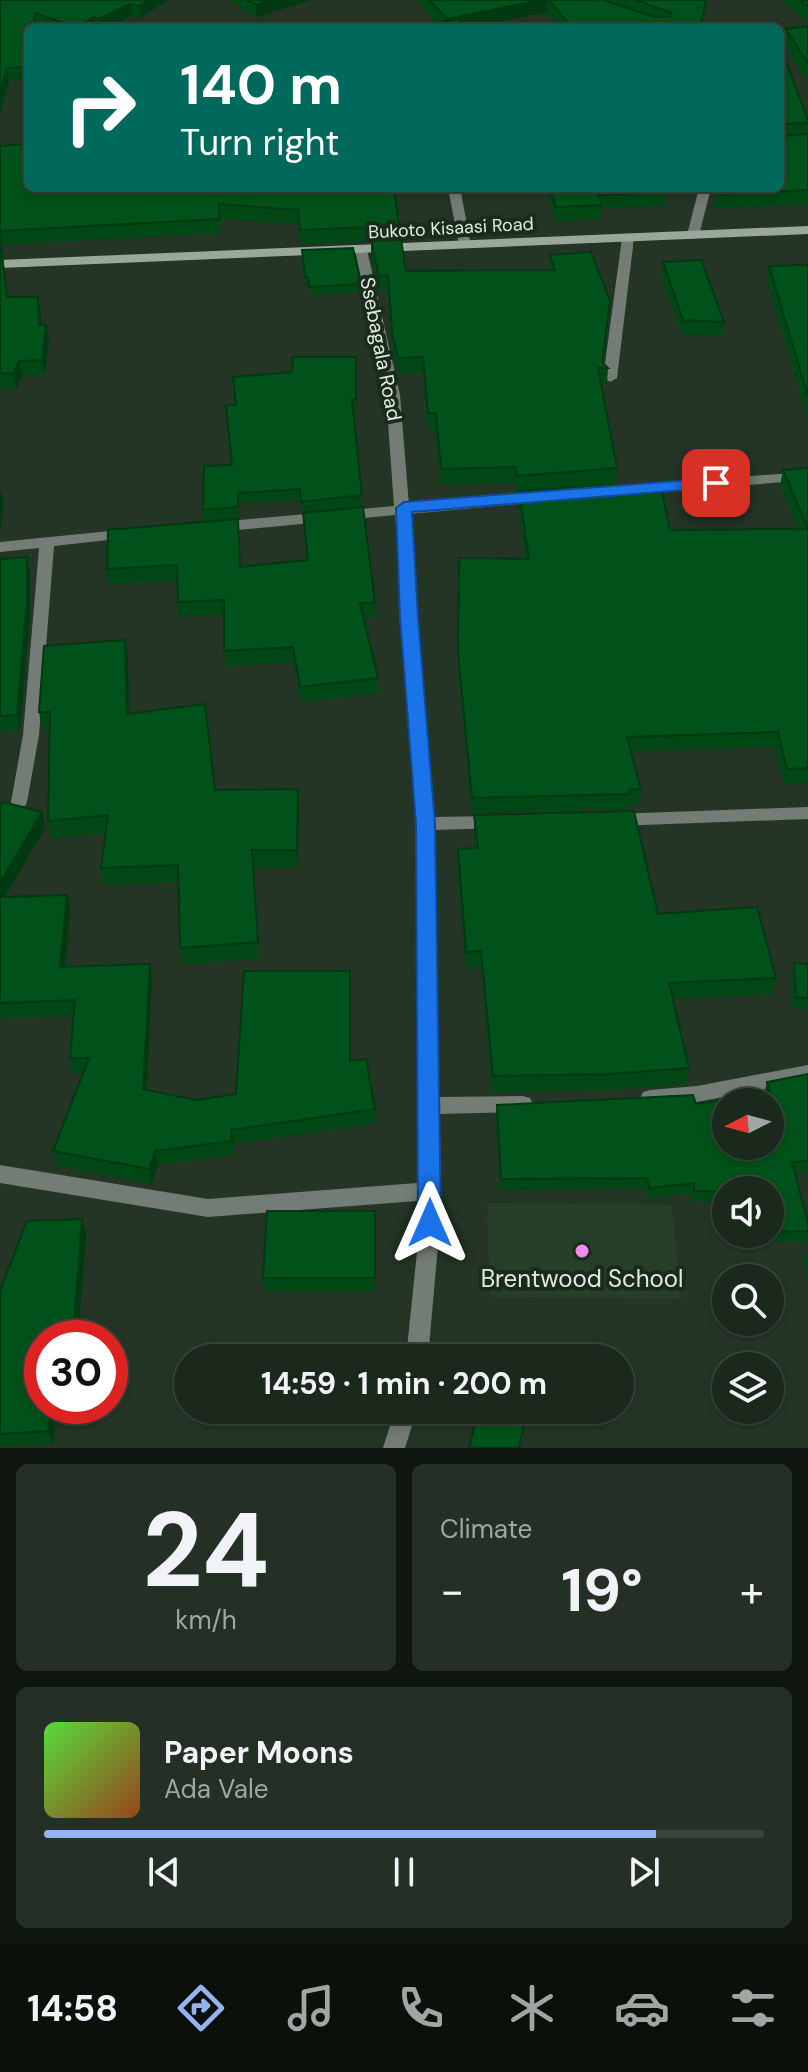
<!DOCTYPE html>
<meta charset="utf-8">
<style>
:root{--surface:#1b281c;--page:#243025;--text:#f1f3f6;--muted:#a0a6a3;--line:#39443b;--accent:#95b2f1}
body{margin:0;font-family:"DM Sans",sans-serif;background:var(--page);color:var(--text);height:100vh;display:flex;flex-direction:column;font-size:30px;white-space:nowrap}
*{box-sizing:border-box;margin:0}
p{font-size:26px;color:var(--muted)}
.icon{flex:none;width:44px;height:44px;fill:none;stroke:currentColor;stroke-width:2;stroke-linecap:round;stroke-linejoin:round}
.map{position:relative;height:1448px;overflow:hidden}
.panel{display:flex;flex-direction:column;gap:16px;padding:16px;background:#0f160f;flex:1}
.panel>*{flex:none}
.top-card{position:absolute;left:24px;top:24px;width:760px;height:168px;border-radius:12px;box-shadow:0 4px 12px #0003,0 0 0 2px var(--line);background:#00695c;color:#fff;overflow:hidden}
.needle{width:52px;rotate:264deg}
.fabs{position:absolute;left:712px;top:1088px;display:grid;gap:16px}
.fabs a{display:grid;place-items:center;width:72px;height:72px;border-radius:50%;background:var(--surface);box-shadow:0 4px 12px #0003,0 0 0 2px var(--line);font-size:40px}
.speed{position:absolute;left:24px;top:1320px;display:flex;gap:16px;font-size:40px;font-weight:700;text-align:center}
.speed>*{display:grid;place-content:center;width:104px;height:104px;border-radius:50%;background:var(--surface);box-shadow:0 4px 12px #0003,0 0 0 2px var(--line);line-height:1}
.speed .limit{border:12px solid #d22;background:#fff;color:#111}
.pin{position:absolute;display:grid;place-items:center;width:68px;height:68px;color:#fff;margin:-34px;border-radius:16px;box-shadow:0 4px 12px #0006}
.me{position:absolute;width:88px;margin:-44px;rotate:0deg;stroke-linejoin:round;filter:drop-shadow(0 0 6px #0008)}
.turn{display:flex;align-items:center;gap:28px;height:168px;padding:0 24px;font-size:36px}
.turn .icon{width:104px;height:104px;stroke-width:2.5}
.turn b{display:block;font-size:56px;line-height:68px}
.big{font-size:60px;font-weight:700;line-height:1.1}
.panel .widget{flex:1;display:flex;flex-direction:column;justify-content:center;gap:12px;min-width:0;padding:0 28px;border-radius:12px;background:var(--page)}
.panel .dial{align-items:center;gap:0}
.dial b{font-size:104px;line-height:1}
.song{display:flex;align-items:center;gap:24px}
.cover{width:96px;height:96px;border-radius:12px;background:linear-gradient(135deg,hsl(110 70% 55%),hsl(20 70% 35%))}
.played{height:8px;border-radius:4px;background:linear-gradient(90deg,var(--accent) 85%,var(--line) 85%)}
.keys{display:flex;justify-content:space-around;direction:ltr}
.heat{display:flex;justify-content:space-between;align-items:center;font-size:44px;direction:ltr}
.panel .tiles{flex:1;display:grid;gap:16px;grid-template-columns:1fr 1fr}
.widget:last-child{grid-column:span 2}
.trip{position:absolute;left:174px;top:1344px;width:460px;height:80px;border-radius:40px;background:var(--surface);box-shadow:0 4px 12px #0003,0 0 0 2px var(--line);font-weight:700;line-height:80px;text-align:center}
.tab-bar{display:flex;height:128px;justify-content:space-around;align-items:center;background:#0b100b;color:var(--muted)}
.tab-bar .icon{width:56px;height:56px}
.tab-bar .on{color:var(--accent)}
.tab-bar b{font-size:36px;color:var(--text)}
.map>svg:first-child{display:block}
.built{fill:#273e29}
.lines{fill:none;stroke-linecap:round;stroke-linejoin:round}
.lane{fill:#747d75;fill-rule:evenodd}
.street{fill:#747d75;fill-rule:evenodd}
.secondary{fill:#9aa89b;fill-rule:evenodd}
.wall{fill:#004716}
.shaded-wall{fill:#003912}
.building{fill:#00521a;stroke:#003912;stroke-width:2;fill-rule:evenodd}
.route{fill:#1a73e8;stroke:#114b97;stroke-width:2}
.poi-dot{fill:#f38af2;stroke:#1a2b1c;stroke-width:3}
.labels{text-anchor:middle;dominant-baseline:central;stroke-width:8;stroke-linejoin:round;paint-order:stroke}
.far-street-label{font-size:18px;fill:#e0ebe0;stroke:#1a2b1c}
.street-label{font-size:20px;fill:#e0ebe0;stroke:#1a2b1c}
.near-poi-label{font-size:24px;fill:#e0ebe0;stroke:#1a2b1c}
</style>
<div class="map">
<svg width="808" height="1448" viewBox="0 0 808 1448">
<rect width="100%" height="100%" fill="#243526"/>
<polygon class="built" points="487,1203 672,1205 681,1299 490,1297"/>
<g class="lines">
<g class="lane">
<polygon points="448,188 460,188 471,245 469,248 461,248 459,245"/>
<polygon points="699,188 711,188 699,235 693,239 687,235"/>
<polygon points="628,234 634,238 617,378 610,382 603,378 622,238"/>
<polygon points="0,1165 208,1199 430,1182 437,1185 440,1191 437,1197 430,1200 208,1217 0,1183"/>
</g>
<g class="street">
<polygon points="808,31 808,37 780,41 780,35"/>
<polygon points="361,246 367,250 400,395 409,505 540,492 547,497 540,502 409,514 434,817 496,816 502,817 504,822 502,827 496,828 434,830 438,1097 523,1096 530,1098 533,1104 530,1110 523,1112 438,1114 440,1223 428,1358 406,1358 420,1223 418,824 395,515 217,532 210,527 217,522 394,506 386,395 355,250"/>
<polygon points="808,472 808,480 639,494 632,489 639,484"/>
<polygon points="130,529 135,531 137,534 135,537 54,546 39,735 27,802 25,806 13,806 11,802 23,735 39,548 0,552 0,542"/>
<polygon points="808,807 808,819 615,826 609,825 607,820 609,815 615,814"/>
<polygon points="808,1065 808,1081 697,1102 650,1106 643,1104 640,1098 643,1092 650,1090 697,1086"/>
<polygon points="395,1410 417,1410 405,1448 383,1448"/>
</g>
<polygon class="secondary" points="808,226 808,234 0,268 0,260"/>
</g>
<g class="wall">
<polygon points="0,0 168,0 140,18 132,16 107,28 44,28 36,25 36,28 28,28 28,68 27,68 25,80 9,81 0,114"/>
<polygon points="229,0 312,0 256,17"/>
<polygon points="418,0 707,0 701,28 560,28 547,12 437,23 418,2"/>
<polygon points="782,0 808,0 808,23"/>
<polygon points="808,26 808,82 783,44 786,29"/>
<polygon points="780,45 808,121 807,134 808,134 808,204 714,209 716,194 780,188"/>
<polygon points="0,146 394,188 399,226 399,239 406,271 549,270 550,255 608,316 602,362 608,368 607,384 601,384 617,468 616,484 526,491 670,530 798,529 780,485 783,470 808,468 808,783 784,784 775,747 631,751 641,789 639,804 628,805 628,809 472,813 458,668 459,558 526,559 518,506 519,491 516,492 515,483 440,485 435,429 428,429 423,373 398,373 392,348 388,291 379,291 371,255 371,241 301,244 298,224 220,219 220,233 2,245 4,257 3,257 8,297 38,297 41,325 46,325 49,340 45,375 22,376 16,389 0,388"/>
<polygon points="545,188 665,188 667,192 665,206 601,209 601,219 555,222"/>
<polygon points="302,250 361,284 361,292 310,295 309,285 306,285"/>
<polygon points="663,262 724,322 721,336 682,334 661,276"/>
<polygon points="808,265 808,421 767,281 769,266"/>
<polygon points="356,357 356,410 353,410 362,506 302,512 301,500 238,503 239,518 204,521 203,510 232,465 235,405 292,372"/>
<polygon points="303,513 375,603 375,618 364,618 378,678 378,693 301,702 294,662 226,666 224,615 179,617 177,580 109,585 107,569 238,519 241,567 307,561"/>
<polygon points="0,559 30,572 30,613 20,730 0,731"/>
<polygon points="128,657 129,713 215,790 298,789 299,807 298,867 254,868 259,958 183,965 180,948 178,882 104,885 101,868 105,833 51,838 48,821 50,729 42,729 39,712"/>
<polygon points="0,806 42,812 45,828 5,897 70,910 65,967 150,964 152,979 147,1090 196,1100 236,1094 350,971 350,1061 375,1109 375,1124 233,1144 234,1155 158,1165 152,1184 57,1166 53,1151 83,1073 73,1073 70,1058 73,1015 0,1019"/>
<polygon points="474,815 776,978 772,994 673,999 689,1068 686,1084 608,1090 492,1092 481,967 466,968 457,865 458,849 475,848 474,832"/>
<polygon points="794,963 808,964 808,1009 793,1008 791,975"/>
<polygon points="808,1074 808,1172 795,1172 808,1223 807,1241 759,1242 757,1234 770,1234 770,1190 726,1190 726,1203 692,1201 691,1193 647,1199 645,1188 500,1190 496,1115 497,1105 696,1104 764,1094 767,1082"/>
<polygon points="375,1211 375,1292 265,1292 263,1278"/>
<polygon points="82,1219 86,1233 78,1338 42,1338 42,1406 56,1406 53,1444 0,1446 0,1291"/>
<polygon points="806,1253 808,1253 808,1280 803,1263"/>
</g>
<g class="shaded-wall">
<polygon points="148,0 168,0 140,18 139,6"/>
<polygon points="273,0 312,0 256,17 256,5"/>
<polygon points="540,0 548,0 547,12 469,28 447,28 447,19"/>
<polygon points="130,4 132,16 107,28 101,28 99,19"/>
<polygon points="94,17 95,28 77,28"/>
<polygon points="25,56 27,68 25,80 23,67"/>
<polygon points="7,68 9,81 0,114 0,93"/>
<polygon points="0,232 2,245 4,257 3,257 9,312 0,258"/>
<polygon points="38,297 41,312 42,340 39,325"/>
<polygon points="46,325 49,340 45,375 42,360"/>
<polygon points="19,361 22,376 16,389 13,374"/>
<polygon points="0,489 4,504 0,533"/>
<polygon points="27,557 30,572 30,613 20,730 17,715"/>
<polygon points="125,640 128,657 129,731 127,714"/>
<polygon points="298,789 299,807 298,867 297,850"/>
<polygon points="42,812 45,828 0,905 0,883"/>
<polygon points="67,895 70,910 64,982 60,967"/>
<polygon points="150,964 152,979 146,1104 143,1089"/>
<polygon points="155,1151 158,1165 152,1184 149,1169"/>
<polygon points="82,1219 86,1233 78,1338 74,1338"/>
<polygon points="51,1406 56,1406 53,1444 48,1431"/>
<polygon points="527,1410 528,1410 520,1448 519,1448"/>
</g>
<g class="building">
<polygon points="0,0 148,0 139,6 130,4 99,19 94,17 77,28 35,13 34,28 28,28 28,56 25,56 23,67 7,68 0,93"/>
<polygon points="247,0 273,0 256,5"/>
<polygon points="429,0 540,0 447,19"/>
<polygon points="549,0 603,0 653,17 670,17 672,13 636,0 706,0 700,28 572,28"/>
<polygon points="800,0 808,0 808,7"/>
<polygon points="458,19 463,28 406,28"/>
<polygon points="808,26 808,64 786,29"/>
<polygon points="780,45 808,121 808,123 782,124 780,131"/>
<polygon points="780,133 782,136 808,134 808,190 716,194 720,188 780,188"/>
<polygon points="28,144 28,188 394,188 399,226 300,230 298,210 219,204 219,219 0,231 0,146"/>
<polygon points="550,188 665,188 667,192 599,195 602,205 556,207"/>
<polygon points="401,239 406,271 555,270 550,255 591,252 610,301 602,362 608,368 598,368 617,468 517,476 516,467 441,469 436,413 428,413 423,357 398,358 392,333 388,275 379,276 371,240"/>
<polygon points="353,248 361,284 309,287 308,277 305,277 302,250"/>
<polygon points="0,255 2,256 7,297 38,297 39,325 46,325 42,360 19,361 13,374 0,373"/>
<polygon points="701,260 724,322 683,320 663,262"/>
<polygon points="808,265 808,396 769,266"/>
<polygon points="293,357 356,357 356,400 352,400 362,495 301,502 300,489 238,493 238,507 203,510 204,466 232,465 226,405 236,405 233,377 292,372"/>
<polygon points="808,468 808,768 787,769 778,732 627,737 641,789 629,790 630,794 472,798 458,653 459,558 529,559 519,491 660,483 670,530 808,529 783,470"/>
<polygon points="363,507 375,603 360,603 378,678 300,687 293,647 224,651 224,600 178,602 177,565 107,569 108,530 238,519 240,567 308,560 303,513"/>
<polygon points="27,557 27,598 17,715 0,716 0,559"/>
<polygon points="125,640 127,714 205,704 215,790 298,789 297,850 252,850 258,942 180,948 178,865 101,868 108,815 48,821 50,712 39,712 44,646"/>
<polygon points="3,802 42,812 0,883 0,806"/>
<polygon points="634,811 658,914 757,907 776,978 669,983 689,1068 610,1074 493,1076 481,951 466,952 458,849 478,848 474,815"/>
<polygon points="67,895 60,967 150,964 143,1089 196,1100 236,1094 244,971 350,971 350,1061 366,1059 375,1109 231,1130 232,1141 155,1151 149,1169 53,1151 89,1058 70,1058 75,1000 0,1003 0,897"/>
<polygon points="794,963 808,964 808,998 796,997"/>
<path d="M808,1074v87l-16,1 16,61v8l-38,1v-42h-44v2l-32,-1v-8l-45,5 -2,-10 -146,1 -4,-74 196,-10 3,9 74,-10 -3,-12zM726,1102h44v44h-44z"/>
<polygon points="267,1211 375,1211 375,1278 263,1278"/>
<polygon points="82,1219 73,1336 57,1337 57,1338 42,1338 42,1406 51,1406 48,1431 0,1434 0,1291 27,1221"/>
<polygon points="478,1410 527,1410 519,1448 469,1448"/>
</g>
<polygon class="route" points="716,478 724,483 722,487 412,512 418,617 435,824 441,1223 438,1230 430,1233 422,1230 418,1223 416,824 400,617 396,508 404,502"/>
<circle class="poi-dot" cx="582" cy="1251" r="8"/>
<g class="labels">
<g class="far-street-label">
<text transform="translate(451 228) rotate(-3)">Bukoto Kisaasi Road</text>
</g>
<g class="street-label">
<text transform="translate(381 349) rotate(79)">Ssebagala Road</text>
</g>
<g class="near-poi-label">
<text x="582" y="1278">Brentwood School</text>
</g>
</g>
</svg>
<div class="fabs">
<a><svg class="needle" viewBox="-14 -14 28 28"><path d="M0-13l5 13h-10z" fill="#e53935"/><path d="M0 13l5-13h-10z" fill="#a0a6a3"/></svg></a>
<a><svg class="icon" aria-label="sound" viewBox="0 0 24 24"><path d="M4 9h4l5-4v14l-5-4H4zM17 9q2 3 0 6"/></svg></a>
<a><svg class="icon" aria-label="search" viewBox="0 0 24 24"><circle cx="10" cy="10" r="6"/><path d="M15 15l6 6"/></svg></a>
<a><svg class="icon" aria-label="layers" viewBox="0 0 24 24"><path d="M12 4l9 5-9 5-9-5zM3 14l9 5 9-5"/></svg></a>
</div>
<div class="speed"><div class="limit">30</div></div>
<div class="pin" style="left:716px;top:483px;background:#d93025"><svg class="icon" aria-label="arrive" viewBox="0 0 24 24"><path d="M6 21V4h12l-3 4 3 4H6"/></svg></div>
<svg class="me" style="left:430px;top:1223px" viewBox="-20 -20 40 40"><path d="M0-17L14 15 0 8-14 15z" fill="#1a73e8" stroke="#fff" stroke-width="4"/></svg>
<div class="trip">14:59 · 1 min · 200 m</div>
<div class="top-card">
<div class="turn"><svg class="icon" aria-label="right" viewBox="0 0 24 24"><path d="M7 20v-9h11M14 6l5 5-5 5"/></svg><div><b>140 m</b>Turn right</div></div>
</div>
</div>
<section class="panel">
<div class="tiles">
<div class="widget dial"><b>24</b><p>km/h</p></div>
<div class="widget"><p>Climate</p>
<div class="heat"><a>−</a><b class="big">19°</b><a>+</a></div>
</div>
<div class="widget">
<div class="song"><i class="cover"></i><div><b>Paper Moons</b><p>Ada Vale</p></div></div>
<div class="played"></div>
<div class="keys"><svg class="icon" aria-label="previous" viewBox="0 0 24 24"><path d="M18 5L8 12l10 7zM5 5v14"/></svg><svg class="icon" aria-label="pause" viewBox="0 0 24 24"><path d="M8 5v14M16 5v14"/></svg><svg class="icon" aria-label="next" viewBox="0 0 24 24"><path d="M6 5l10 7-10 7zM19 5v14"/></svg></div>
</div>
</div>
</section>
<nav class="tab-bar">
<b>14:58</b>
<svg class="icon on" aria-label="directions" viewBox="0 0 24 24"><path d="M12 3l9 9-9 9-9-9zM9 14v-3h6M13 9l2 2-2 2"/></svg>
<svg class="icon" aria-label="music" viewBox="0 0 24 24"><path d="M9 18V5l10-2v13"/><circle cx="6" cy="18" r="3"/><circle cx="16" cy="16" r="3"/></svg>
<svg class="icon" aria-label="phone" viewBox="0 0 24 24"><path d="M5 4h4l2 5-3 2q2 4 5 5l2-3 5 2v4C11 20 4 13 5 4z"/></svg>
<svg class="icon" aria-label="climate" viewBox="0 0 24 24"><path d="M12 3v18M4 7l16 10M4 17L20 7"/></svg>
<svg class="icon" aria-label="car" viewBox="0 0 24 24"><path d="M5 17H2v-5l4-1 3-4h7l3 4 3 1v5h-3M9 17h6M6 11h13"/><circle cx="7" cy="17" r="2"/><circle cx="17" cy="17" r="2"/></svg>
<svg class="icon" aria-label="filters" viewBox="0 0 24 24"><path d="M4 7h16M4 17h16"/><circle cx="9" cy="7" r="2"/><circle cx="15" cy="17" r="2"/></svg>
</nav>
